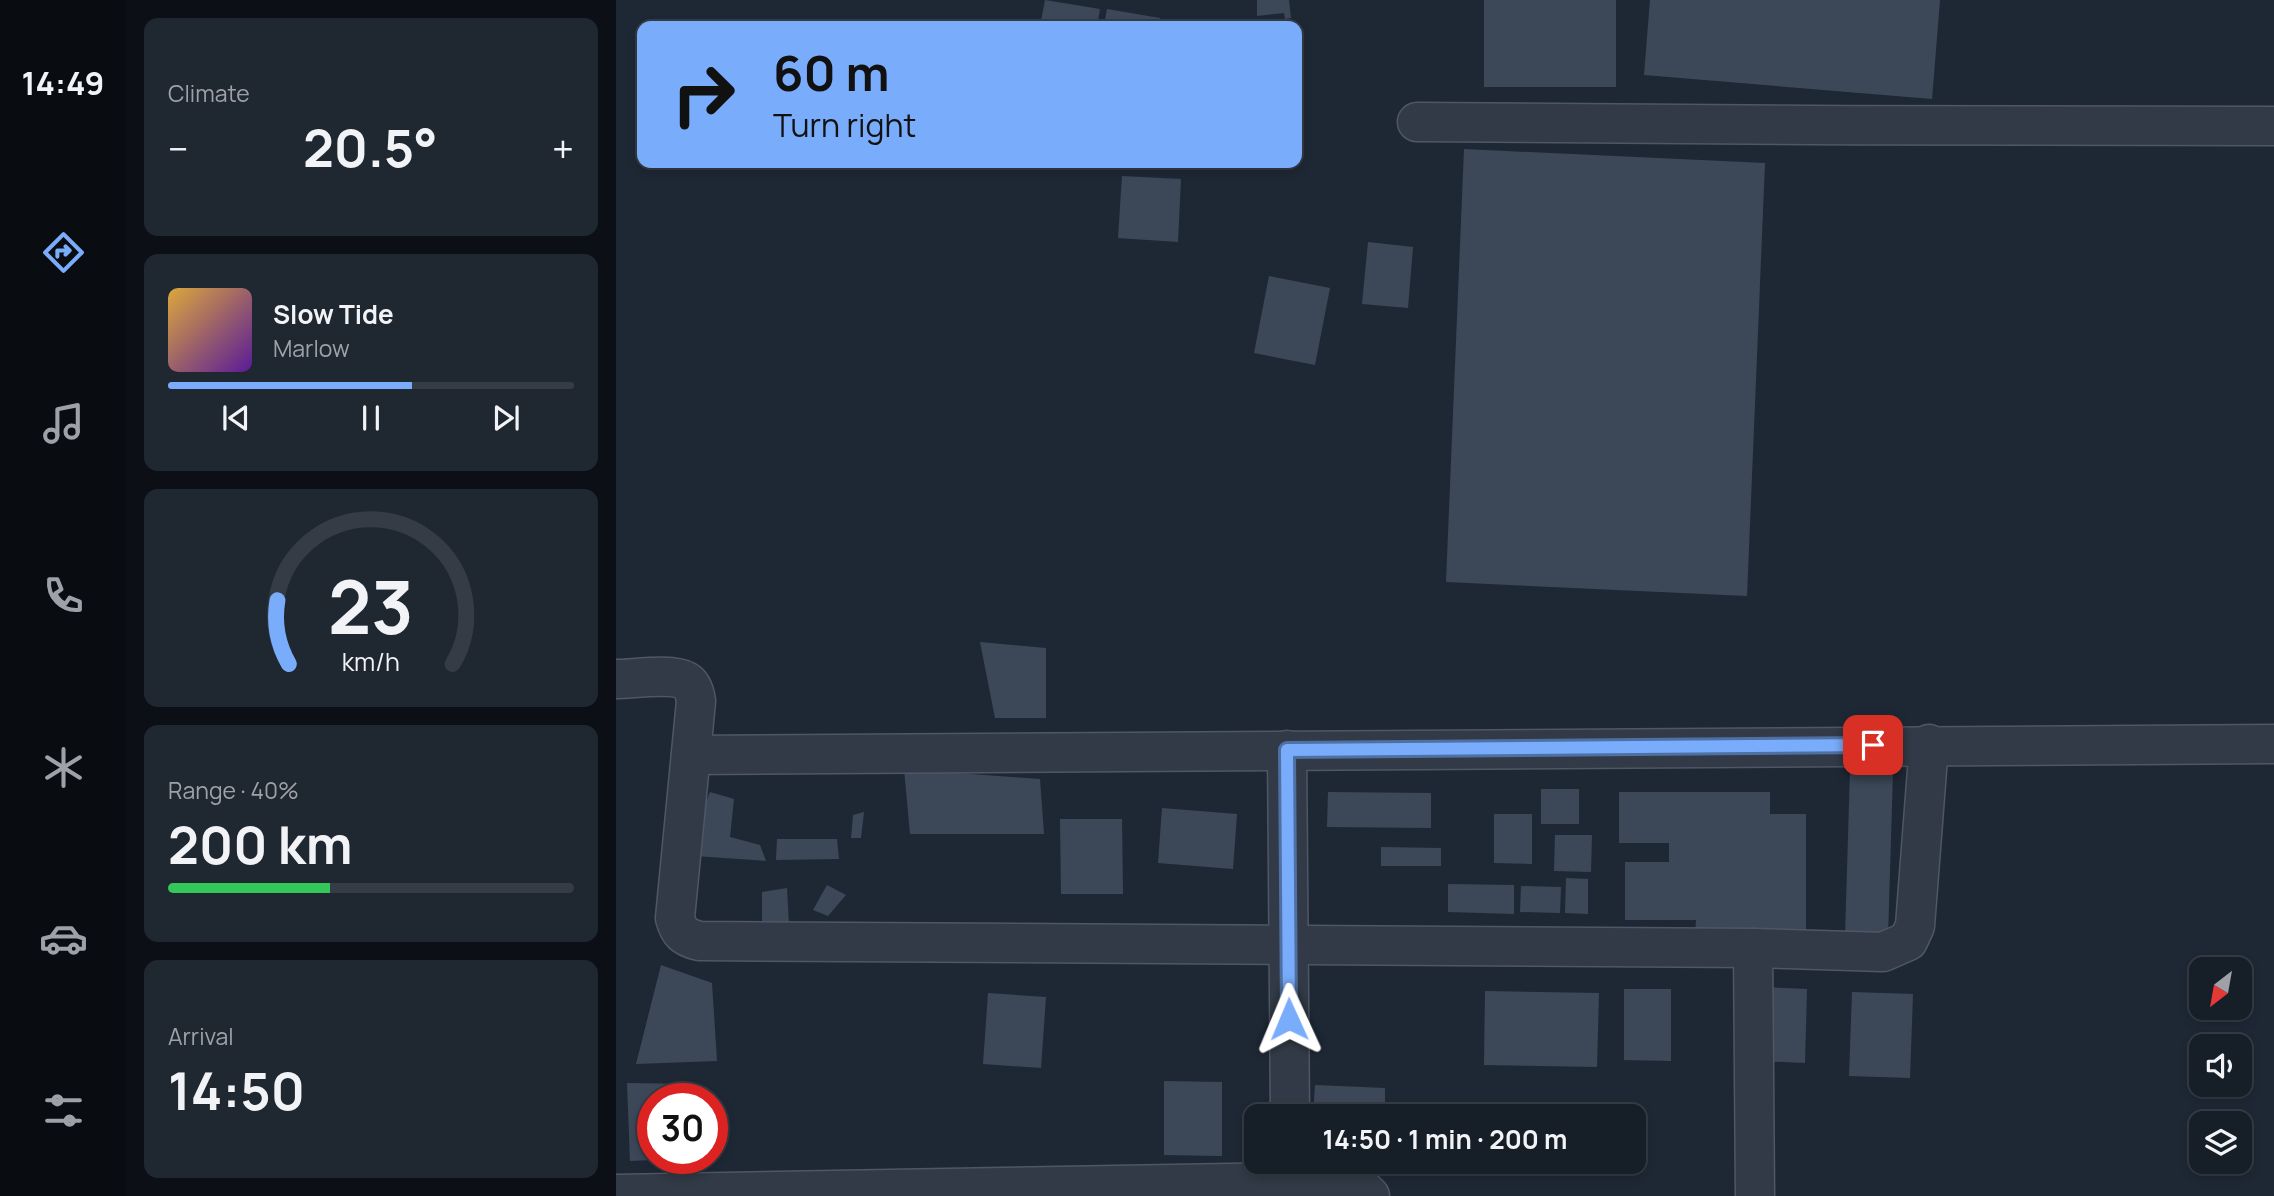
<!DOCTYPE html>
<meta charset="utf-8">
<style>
:root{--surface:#161e28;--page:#1f2730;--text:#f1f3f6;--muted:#9ea2a8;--line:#353c45;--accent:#79acfa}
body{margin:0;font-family:Manrope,sans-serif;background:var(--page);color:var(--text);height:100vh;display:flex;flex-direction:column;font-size:26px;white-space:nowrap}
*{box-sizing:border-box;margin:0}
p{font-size:23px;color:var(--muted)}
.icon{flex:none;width:38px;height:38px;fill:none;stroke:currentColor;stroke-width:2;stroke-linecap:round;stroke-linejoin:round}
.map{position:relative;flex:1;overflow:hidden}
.sheet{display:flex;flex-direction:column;gap:18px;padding:18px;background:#0c1016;width:490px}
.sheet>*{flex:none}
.banner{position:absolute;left:21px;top:21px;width:665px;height:147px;border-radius:14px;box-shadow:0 4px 10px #0003,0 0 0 2px var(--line);background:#79acfa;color:#111;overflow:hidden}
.needle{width:46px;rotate:211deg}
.controls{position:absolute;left:1573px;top:957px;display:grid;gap:14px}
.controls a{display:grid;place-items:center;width:63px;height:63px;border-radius:14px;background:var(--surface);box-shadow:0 4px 10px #0003,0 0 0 2px var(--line);font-size:35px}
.speed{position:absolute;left:21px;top:1083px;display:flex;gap:14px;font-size:35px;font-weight:700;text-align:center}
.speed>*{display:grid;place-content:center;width:91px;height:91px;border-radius:50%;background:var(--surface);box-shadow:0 4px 10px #0003,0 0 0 2px var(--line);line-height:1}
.speed .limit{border:10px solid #d22;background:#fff;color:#111}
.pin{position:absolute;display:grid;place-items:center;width:60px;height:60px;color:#fff;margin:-30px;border-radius:14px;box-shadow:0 4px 10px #0006}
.me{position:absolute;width:77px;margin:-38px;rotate:359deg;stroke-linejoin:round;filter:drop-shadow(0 0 5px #0008)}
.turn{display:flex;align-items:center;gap:24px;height:147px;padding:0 21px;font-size:32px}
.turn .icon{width:91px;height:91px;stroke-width:2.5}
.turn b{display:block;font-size:49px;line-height:60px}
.big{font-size:52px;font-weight:700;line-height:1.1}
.sheet .widget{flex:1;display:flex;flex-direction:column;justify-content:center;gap:10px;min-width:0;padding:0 24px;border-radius:14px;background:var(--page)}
.sheet .dial{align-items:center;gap:0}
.dial svg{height:182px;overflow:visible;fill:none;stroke:var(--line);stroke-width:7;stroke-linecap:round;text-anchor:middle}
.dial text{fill:var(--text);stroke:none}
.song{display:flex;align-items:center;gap:21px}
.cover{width:84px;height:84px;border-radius:10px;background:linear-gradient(135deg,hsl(40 70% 55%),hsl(270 70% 35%))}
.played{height:7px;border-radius:4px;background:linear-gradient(90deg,var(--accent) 60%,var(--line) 60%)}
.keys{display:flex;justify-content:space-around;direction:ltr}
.heat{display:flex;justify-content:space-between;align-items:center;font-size:38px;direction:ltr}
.charge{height:10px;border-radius:5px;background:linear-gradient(90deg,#34c759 40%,var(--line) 0)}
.trip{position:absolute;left:628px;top:1104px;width:402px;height:70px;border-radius:14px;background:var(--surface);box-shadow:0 4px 10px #0003,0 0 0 2px var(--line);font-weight:700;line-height:70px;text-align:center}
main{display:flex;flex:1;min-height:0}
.menu{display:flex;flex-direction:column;width:126px;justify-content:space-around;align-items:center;background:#090c10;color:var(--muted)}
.menu .icon{width:49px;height:49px}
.menu .active{color:var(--accent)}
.menu b{font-size:32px;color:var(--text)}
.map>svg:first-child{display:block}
.building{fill:#3c4858}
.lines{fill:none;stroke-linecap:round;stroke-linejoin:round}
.minor-casing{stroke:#4f5764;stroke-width:41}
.minor{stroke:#313a46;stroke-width:38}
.route-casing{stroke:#4f70a2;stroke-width:18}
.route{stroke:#79acfa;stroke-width:12}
</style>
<main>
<nav class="menu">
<b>14:49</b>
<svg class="icon active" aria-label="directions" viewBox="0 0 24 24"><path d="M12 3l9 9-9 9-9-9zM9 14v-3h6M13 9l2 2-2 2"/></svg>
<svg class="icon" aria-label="music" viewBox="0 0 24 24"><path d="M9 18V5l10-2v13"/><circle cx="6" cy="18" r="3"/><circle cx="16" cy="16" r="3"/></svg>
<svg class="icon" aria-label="phone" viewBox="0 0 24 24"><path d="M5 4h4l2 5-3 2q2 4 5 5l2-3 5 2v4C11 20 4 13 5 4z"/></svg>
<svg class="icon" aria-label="climate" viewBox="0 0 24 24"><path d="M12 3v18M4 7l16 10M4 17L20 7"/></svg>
<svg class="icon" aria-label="car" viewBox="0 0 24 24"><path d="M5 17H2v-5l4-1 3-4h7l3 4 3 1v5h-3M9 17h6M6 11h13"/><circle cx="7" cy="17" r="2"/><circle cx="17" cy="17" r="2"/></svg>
<svg class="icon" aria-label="filters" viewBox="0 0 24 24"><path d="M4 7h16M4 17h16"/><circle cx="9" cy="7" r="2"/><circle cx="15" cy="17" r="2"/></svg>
</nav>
<section class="sheet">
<div class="widget"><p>Climate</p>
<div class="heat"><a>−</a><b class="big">20.5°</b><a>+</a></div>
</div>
<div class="widget">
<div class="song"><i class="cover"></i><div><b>Slow Tide</b><p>Marlow</p></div></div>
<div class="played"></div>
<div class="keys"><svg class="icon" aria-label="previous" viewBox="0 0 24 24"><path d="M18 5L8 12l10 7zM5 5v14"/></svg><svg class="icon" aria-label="pause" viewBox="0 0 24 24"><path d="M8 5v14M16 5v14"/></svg><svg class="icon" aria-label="next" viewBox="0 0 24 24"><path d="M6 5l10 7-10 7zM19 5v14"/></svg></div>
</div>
<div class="widget dial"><svg viewBox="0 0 100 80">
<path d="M14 69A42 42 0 1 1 86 69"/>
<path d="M14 69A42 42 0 0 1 9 41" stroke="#79acfa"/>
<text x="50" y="56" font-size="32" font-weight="700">23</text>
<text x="50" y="72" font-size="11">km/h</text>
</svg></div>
<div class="widget"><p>Range · 40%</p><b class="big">200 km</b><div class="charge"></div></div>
<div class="widget"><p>Arrival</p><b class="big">14:50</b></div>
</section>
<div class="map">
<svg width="1658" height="1196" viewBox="0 0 1658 1196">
<rect width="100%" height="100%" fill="#1e2835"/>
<g class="building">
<polygon points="429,0 484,9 481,26 424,26"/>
<polygon points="641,0 673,0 675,18 669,19 668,13 641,16"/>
<rect x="868" y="0" width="132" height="87"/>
<polygon points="1034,0 1324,0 1316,99 1028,75"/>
<polygon points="491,9 544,18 543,26 488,26"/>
<polygon points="848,149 1149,163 1131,596 830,582"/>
<polygon points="506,176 565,179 562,242 502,238"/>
<polygon points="752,242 797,247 792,308 746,304"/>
<polygon points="653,276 714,288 699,365 638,353"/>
<polygon points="364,642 430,648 430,718 379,718"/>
<polygon points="288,769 424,779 428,834 294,834"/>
<polygon points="1234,770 1277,772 1272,937 1229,936"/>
<rect x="925" y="789" width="38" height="35"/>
<polygon points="94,792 118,799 114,837 144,845 150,861 79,856 78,833"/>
<polygon points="712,792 815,793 815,828 711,827"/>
<polygon points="1003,792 1154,792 1154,814 1190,814 1190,934 1079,933 1080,920 1009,920 1009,862 1053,862 1053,843 1003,843"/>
<polygon points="546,808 621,814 617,869 542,863"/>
<polygon points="248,812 245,838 235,838 237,815"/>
<polygon points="878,814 916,814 916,864 878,863"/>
<polygon points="444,819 506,819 507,894 445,894"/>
<polygon points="939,835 976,835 975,872 938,871"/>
<polygon points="161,839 221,839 223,859 160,860"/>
<polygon points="765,847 825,848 825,866 765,866"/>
<polygon points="950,878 972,879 972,914 949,913"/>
<polygon points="832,884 898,885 898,914 832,912"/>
<polygon points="211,885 230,895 212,916 197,910"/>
<polygon points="905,886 945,887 944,913 904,912"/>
<polygon points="171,888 173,925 146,922 146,892"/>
<polygon points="45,965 96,983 101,1061 20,1064"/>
<polygon points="1144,987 1191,989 1189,1063 1143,1061"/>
<polygon points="1008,989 1055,989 1055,1061 1008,1060"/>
<polygon points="869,991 983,993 981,1067 868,1065"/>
<polygon points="1236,992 1297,994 1294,1078 1233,1076"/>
<polygon points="372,993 430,997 425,1068 367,1064"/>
<polygon points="548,1081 606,1082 606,1156 548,1155"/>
<polygon points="11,1083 79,1084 80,1099 37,1099 37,1160 14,1161"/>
<polygon points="699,1085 769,1088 769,1116 697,1116"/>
</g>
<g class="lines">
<defs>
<g id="minor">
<path d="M801,122c286,2 571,5 857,4"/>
<path d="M0,679c17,0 56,-6 70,2 7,4 9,13 10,20l-21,217c4,15 9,19 24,23l1054,7 130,4 25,-11 7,-15 14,-182"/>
<polyline points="671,750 674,1116"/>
<polyline points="75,755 1658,744"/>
<polyline points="1137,948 1139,1196"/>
<polyline points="0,1194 719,1181 747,1189 754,1196"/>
</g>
</defs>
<use href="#minor" class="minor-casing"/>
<use href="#minor" class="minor"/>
</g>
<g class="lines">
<defs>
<polyline id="route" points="673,1019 671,750 1257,745"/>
</defs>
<use href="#route" class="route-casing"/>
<use href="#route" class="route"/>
</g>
</svg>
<div class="controls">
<a><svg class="needle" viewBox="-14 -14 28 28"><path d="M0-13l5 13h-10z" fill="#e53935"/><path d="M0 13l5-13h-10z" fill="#9ea2a8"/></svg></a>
<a><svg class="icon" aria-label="sound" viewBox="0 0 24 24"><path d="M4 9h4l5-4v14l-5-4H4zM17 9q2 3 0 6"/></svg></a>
<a><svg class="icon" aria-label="layers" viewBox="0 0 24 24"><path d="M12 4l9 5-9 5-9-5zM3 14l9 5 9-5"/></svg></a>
</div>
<div class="speed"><div class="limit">30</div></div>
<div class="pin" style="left:1257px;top:745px;background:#d93025"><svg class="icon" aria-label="arrive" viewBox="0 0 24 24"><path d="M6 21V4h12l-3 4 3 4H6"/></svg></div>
<svg class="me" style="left:673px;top:1019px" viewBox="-20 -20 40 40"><path d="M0-17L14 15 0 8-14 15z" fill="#79acfa" stroke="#fff" stroke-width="4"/></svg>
<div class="trip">14:50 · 1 min · 200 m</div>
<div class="banner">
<div class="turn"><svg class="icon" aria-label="right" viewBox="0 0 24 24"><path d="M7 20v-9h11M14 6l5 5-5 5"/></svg><div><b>60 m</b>Turn right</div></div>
</div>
</div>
</main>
